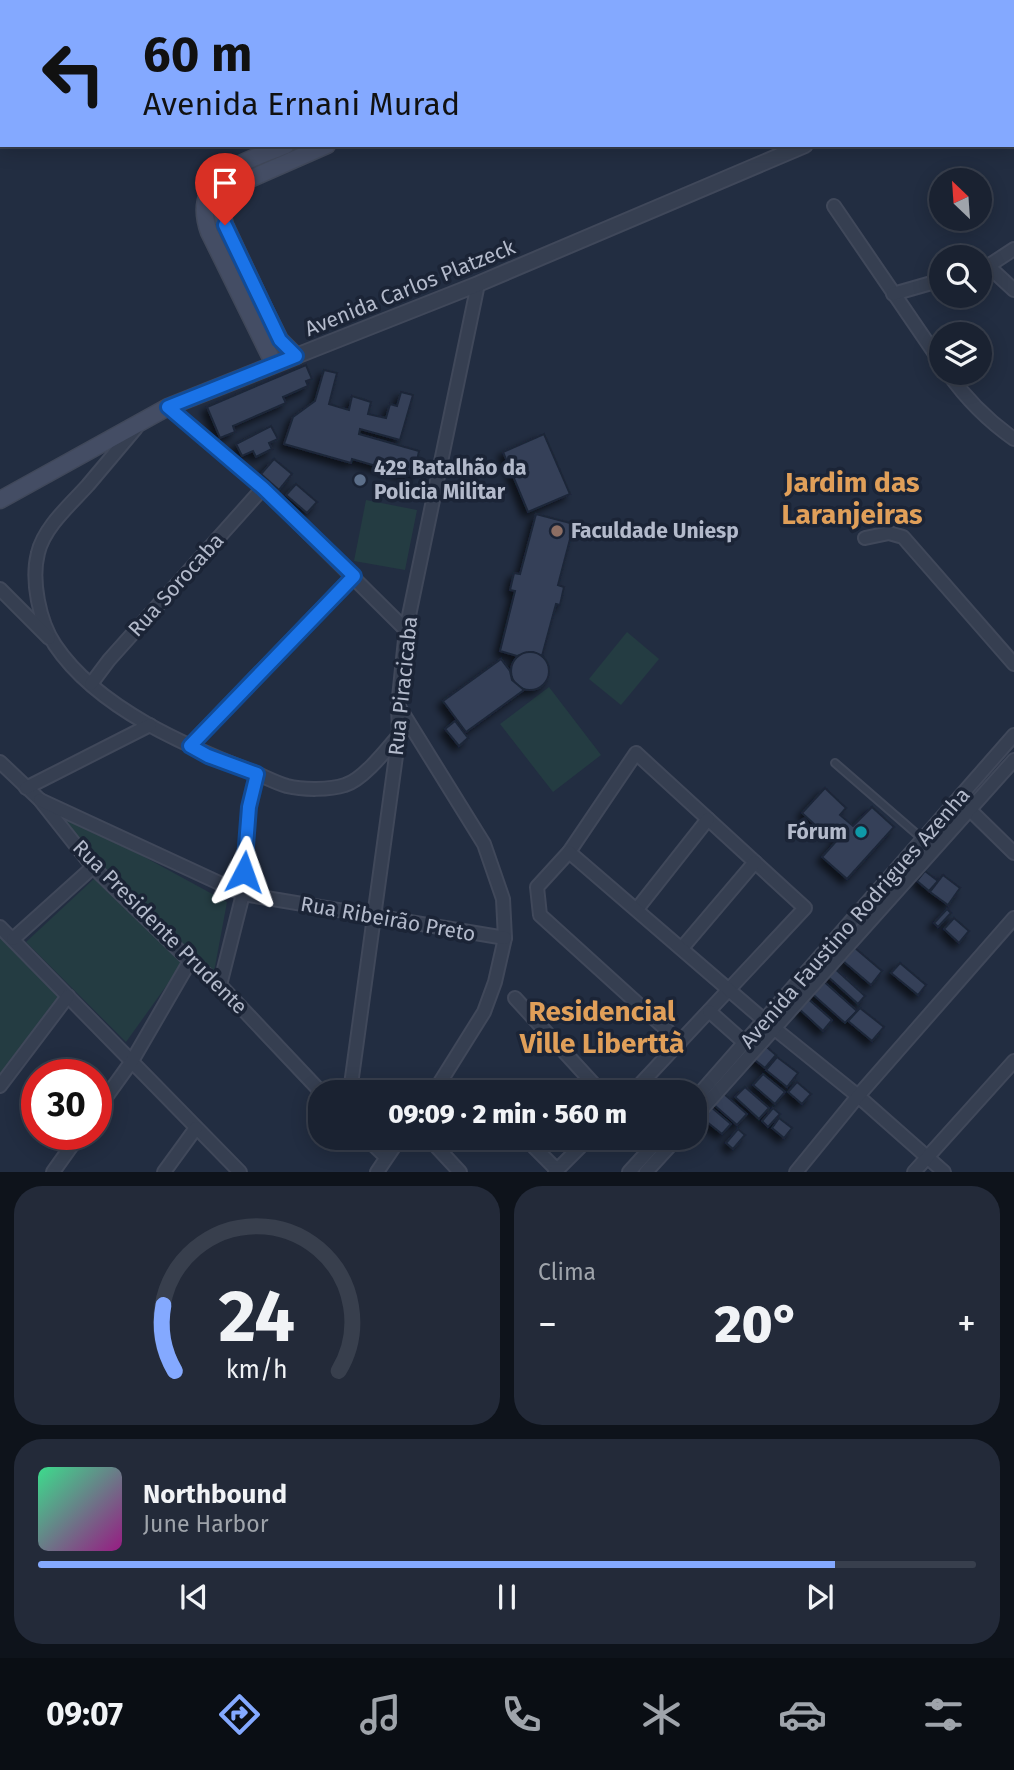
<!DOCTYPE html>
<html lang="pt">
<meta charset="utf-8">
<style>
:root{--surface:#1a2231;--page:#232a39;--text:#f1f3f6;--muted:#9fa4ab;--line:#383f4d;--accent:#84a9ff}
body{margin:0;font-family:"Fira Sans",sans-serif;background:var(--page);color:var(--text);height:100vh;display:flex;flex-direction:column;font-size:26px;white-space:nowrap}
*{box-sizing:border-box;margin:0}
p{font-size:23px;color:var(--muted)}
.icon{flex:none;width:38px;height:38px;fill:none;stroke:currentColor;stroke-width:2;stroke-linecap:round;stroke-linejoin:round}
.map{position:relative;height:1172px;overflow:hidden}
.drawer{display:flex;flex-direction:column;gap:14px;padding:14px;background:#0e131b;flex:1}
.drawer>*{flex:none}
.guide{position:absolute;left:0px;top:0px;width:1015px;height:147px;box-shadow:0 4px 18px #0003,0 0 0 2px var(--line);background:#84a9ff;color:#111;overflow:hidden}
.needle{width:46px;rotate:335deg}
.tools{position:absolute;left:929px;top:168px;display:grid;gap:14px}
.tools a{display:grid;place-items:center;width:63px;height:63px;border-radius:50%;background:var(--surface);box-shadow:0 4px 18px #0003,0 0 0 2px var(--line);font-size:35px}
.speed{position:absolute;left:21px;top:1059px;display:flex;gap:14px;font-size:35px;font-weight:700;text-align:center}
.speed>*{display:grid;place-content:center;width:91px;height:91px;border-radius:50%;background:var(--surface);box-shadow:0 4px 18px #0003,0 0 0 2px var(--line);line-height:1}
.speed .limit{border:10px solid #d22;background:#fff;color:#111}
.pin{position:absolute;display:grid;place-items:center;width:60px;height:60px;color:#fff;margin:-72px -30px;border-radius:50% 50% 50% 0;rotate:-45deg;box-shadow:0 0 7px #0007}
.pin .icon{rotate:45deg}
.me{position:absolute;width:77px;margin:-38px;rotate:4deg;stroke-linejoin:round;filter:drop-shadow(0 0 5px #0008)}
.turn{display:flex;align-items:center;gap:24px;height:147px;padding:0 28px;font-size:32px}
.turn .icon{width:91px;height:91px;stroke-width:2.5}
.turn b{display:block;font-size:49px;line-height:60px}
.big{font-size:52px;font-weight:800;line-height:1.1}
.drawer .widget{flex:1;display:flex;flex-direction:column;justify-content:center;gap:10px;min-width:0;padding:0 24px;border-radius:28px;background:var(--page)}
.drawer .dial{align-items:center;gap:0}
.dial svg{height:182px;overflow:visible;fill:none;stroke:var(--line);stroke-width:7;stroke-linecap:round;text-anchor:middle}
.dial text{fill:var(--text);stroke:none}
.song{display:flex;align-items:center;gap:21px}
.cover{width:84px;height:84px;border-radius:10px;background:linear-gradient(135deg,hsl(150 70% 55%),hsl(310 70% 35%))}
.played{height:7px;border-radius:4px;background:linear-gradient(90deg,var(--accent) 85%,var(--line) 85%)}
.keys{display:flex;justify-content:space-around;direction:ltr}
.heat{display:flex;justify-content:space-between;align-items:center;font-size:38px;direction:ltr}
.drawer .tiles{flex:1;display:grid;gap:14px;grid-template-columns:1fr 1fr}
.widget:last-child{grid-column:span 2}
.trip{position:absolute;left:308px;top:1080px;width:399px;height:70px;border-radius:28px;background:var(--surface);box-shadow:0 4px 18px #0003,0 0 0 2px var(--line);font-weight:800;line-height:70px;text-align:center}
.tab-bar{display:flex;height:112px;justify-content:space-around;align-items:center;background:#0a0e14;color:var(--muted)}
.tab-bar .icon{width:49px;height:49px}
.tab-bar .on{color:var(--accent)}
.tab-bar b{font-size:32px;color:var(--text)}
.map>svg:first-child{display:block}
.green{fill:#243c42}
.building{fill:#344058;stroke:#1d2638;stroke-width:2;filter:url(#shadow)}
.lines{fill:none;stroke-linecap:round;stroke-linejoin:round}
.service-casing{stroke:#40485a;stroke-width:10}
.minor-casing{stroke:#40485a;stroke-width:16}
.tertiary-casing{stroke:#40485a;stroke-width:18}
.secondary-casing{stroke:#40485a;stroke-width:19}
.service{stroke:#363f51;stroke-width:6}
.minor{stroke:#363f51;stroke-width:12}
.tertiary{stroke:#363f51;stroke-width:14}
.secondary{stroke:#444d64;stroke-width:16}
.route-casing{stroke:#114b97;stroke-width:18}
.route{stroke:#1a73e8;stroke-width:12}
.service-dot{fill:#5c6f8a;stroke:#1b2436;stroke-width:2.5}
.education-dot{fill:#8d6e63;stroke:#1b2436;stroke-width:2.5}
.culture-dot{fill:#0f9aa8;stroke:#1b2436;stroke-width:2.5}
.labels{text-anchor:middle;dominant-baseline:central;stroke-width:7;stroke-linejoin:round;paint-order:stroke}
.street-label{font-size:21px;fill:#b3bacb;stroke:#1b2436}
.poi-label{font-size:21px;font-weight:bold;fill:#b3bacb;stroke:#1b2436;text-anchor:start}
.district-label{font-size:28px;font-weight:bold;fill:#e09f59;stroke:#1b2436}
</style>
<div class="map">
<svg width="1014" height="1172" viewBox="0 0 1014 1172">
<defs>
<filter id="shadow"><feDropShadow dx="-5" dy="5" stdDeviation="3.5" flood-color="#0009"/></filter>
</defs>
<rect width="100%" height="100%" fill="#222d41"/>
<g class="green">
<polygon points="75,0 325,0 76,2"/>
<polygon points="366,500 417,510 405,570 354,561"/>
<polygon points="627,632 659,659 621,705 589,679"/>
<polygon points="549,687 601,755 553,792 500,724"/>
<path d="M49,805l178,97 -13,70c-61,-46 -115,-109 -165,-167z"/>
<polygon points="96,877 182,964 126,1042 26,942"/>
<polygon points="0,938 59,996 0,1076"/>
</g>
<g class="building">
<polygon points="306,365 312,379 306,381 308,386 283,397 286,403 233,426 235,432 220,438 207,407"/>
<polygon points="324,370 337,373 329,404 349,410 352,396 371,402 368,414 386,418 390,404 397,406 401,392 413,395 400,440 360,429 359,434 419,451 414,477 352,459 351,463 284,444 293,417 315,401"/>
<polygon points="271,426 278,439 269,443 272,449 256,457 253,451 242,456 236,444"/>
<polygon points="544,434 570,494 528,512 503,452"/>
<polygon points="274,459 292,474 279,490 261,474"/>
<polygon points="296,484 317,502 307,513 286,495"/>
<polygon points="536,514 574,524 558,585 564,587 560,605 556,604 542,656 532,652 517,656 500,651 515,591 510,590 514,573 520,574"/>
<circle cx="530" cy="671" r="19"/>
<polygon points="501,659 510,671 512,680 524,690 466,732 443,701"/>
<polygon points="455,721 468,738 459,746 445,729"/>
<polygon points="825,788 846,808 840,815 853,826 872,807 894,827 847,879 822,857 839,838 830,829 825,834 802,813"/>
<polygon points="925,871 938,881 929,891 917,881"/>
<polygon points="943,875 960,888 948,905 930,892"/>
<polygon points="947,909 951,913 938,927 934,923"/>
<polygon points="954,918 969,931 959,943 944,929"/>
<polygon points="855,948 882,971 871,985 843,961"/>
<polygon points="900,963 926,985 918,995 891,973"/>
<polygon points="832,966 865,996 858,1004 825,974"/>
<polygon points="820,978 857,1011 845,1023 809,991"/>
<polygon points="806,997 832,1020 823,1031 797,1007"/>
<polygon points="860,1008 884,1027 872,1041 848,1021"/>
<polygon points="762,1043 776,1055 765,1068 751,1057"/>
<polygon points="777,1057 798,1073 787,1087 766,1070"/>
<polygon points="763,1074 785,1092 775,1104 753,1085"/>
<polygon points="797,1082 811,1094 802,1104 788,1092"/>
<polygon points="745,1087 769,1108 759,1119 735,1097"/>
<polygon points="723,1093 747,1114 737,1125 713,1104"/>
<polygon points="711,1107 731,1124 722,1134 702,1118"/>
<polygon points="773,1108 780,1114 768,1127 762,1121"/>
<polygon points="779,1118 792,1128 784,1138 772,1128"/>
<polygon points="738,1129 745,1135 733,1149 726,1143"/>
</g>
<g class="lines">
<defs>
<polyline id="service" points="835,763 934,849"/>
<g id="minor">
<polyline points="570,0 572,2"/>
<polyline points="809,0 810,2"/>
<polyline points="1013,122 1014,123"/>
<polyline points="834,206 942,364"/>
<polyline points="1014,249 988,266 1014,290"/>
<polyline points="893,294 942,280"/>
<path d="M948,373c19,27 39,47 66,66"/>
<polyline points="168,407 263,488 406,630"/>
<path d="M136,428c-16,19 -32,38 -48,57 -17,19 -44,42 -50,68 -7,27 1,68 17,92 43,64 133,102 203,129 9,4 19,9 29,12 16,4 43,4 58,-1 18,-5 42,-36 54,-50"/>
<polyline points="865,538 889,533 903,537 1014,664"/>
<polyline points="0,589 49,638"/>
<polyline points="91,684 109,660 263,488"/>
<polyline points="399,707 484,844 503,899 505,938 495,982 484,1012 434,1092"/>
<polyline points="190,745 353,576"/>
<polyline points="0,762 40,800 93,867 190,961 220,985 321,1092"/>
<polyline points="26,788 150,725"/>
<polyline points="40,800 243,894 505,938"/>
<polyline points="965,805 1014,853"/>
<polyline points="569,852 636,753 805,908 633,1092"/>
<polyline points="637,909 708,819"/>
<polyline points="0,927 240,1172"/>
<polyline points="13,939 93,867"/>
<polyline points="682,948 755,862"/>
<polyline points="220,985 243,894 249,807 257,774"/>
<polyline points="515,998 601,1092"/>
<polyline points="709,1011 745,1043"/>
<polyline points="680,1042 540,915 537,887 569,852 765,1021 858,1096 944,1172"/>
<polyline points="0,1086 68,996"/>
<polyline points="476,1087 481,1092"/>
<polyline points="350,1092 399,734 398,707 406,630 478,284"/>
<polyline points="695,1099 1014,735"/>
<polyline points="96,1111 132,1061 190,961"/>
<polyline points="695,1117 1014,760"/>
<polyline points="366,1138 386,1157"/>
<polyline points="525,1138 557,1170"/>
<polyline points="434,1144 460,1172"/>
<polyline points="53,1172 80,1134"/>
<polyline points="164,1172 196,1128"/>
<polyline points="377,1172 400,1138"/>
<polyline points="555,1172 589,1138"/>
<polyline points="629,1172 660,1138"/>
<polyline points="646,1172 677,1138"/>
<polyline points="796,1172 858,1096 1014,918"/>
<polyline points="914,1172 1014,1061"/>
</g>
<g id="tertiary">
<polyline points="1013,28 1014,27"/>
<polyline points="296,356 478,284 805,145"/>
</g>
<g id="secondary">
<polyline points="649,2 653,0"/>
<path d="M274,364l-65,-132c-20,-56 36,-70 77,-87"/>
<polyline points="0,500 168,407 296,356 280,340 265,310 225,225 219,201 229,188 327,145"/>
</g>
</defs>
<use href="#service" class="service-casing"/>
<use href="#minor" class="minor-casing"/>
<use href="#tertiary" class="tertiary-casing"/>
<use href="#secondary" class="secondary-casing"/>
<use href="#service" class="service"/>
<use href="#minor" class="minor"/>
<use href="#tertiary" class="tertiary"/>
<use href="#secondary" class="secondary"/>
</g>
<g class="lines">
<defs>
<polyline id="route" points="225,225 280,340 296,356 168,407 263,488 354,576 190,746 208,756 257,774 249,807 244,872"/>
</defs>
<use href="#route" class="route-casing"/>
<use href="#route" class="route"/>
</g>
<circle class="service-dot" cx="360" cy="480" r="7"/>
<circle class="education-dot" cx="557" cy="531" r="7"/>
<circle class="culture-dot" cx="861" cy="832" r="7"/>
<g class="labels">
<g class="street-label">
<text transform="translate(410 288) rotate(-22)">Avenida Carlos Platzeck</text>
<text transform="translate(176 585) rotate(-48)">Rua Sorocaba</text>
<text transform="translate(403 686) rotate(-84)">Rua Piracicaba</text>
<text transform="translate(855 918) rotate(-49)">Avenida Faustino Rodrigues Azenha</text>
<text transform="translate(388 919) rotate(10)">Rua Ribeirão Preto</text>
<text transform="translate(160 927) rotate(45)">Rua Presidente Prudente</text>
</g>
<g class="poi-label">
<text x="374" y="468">42º Batalhão da<tspan x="374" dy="24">Policia Militar</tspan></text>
<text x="571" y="531">Faculdade Uniesp</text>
<text x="847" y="832" text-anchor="end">Fórum</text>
</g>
<g class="district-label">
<text x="852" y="482">Jardim das<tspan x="852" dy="32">Laranjeiras</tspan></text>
<text x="602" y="1011">Residencial<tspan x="602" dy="32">Ville Liberttà</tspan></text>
</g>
</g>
</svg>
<div class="tools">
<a><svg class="needle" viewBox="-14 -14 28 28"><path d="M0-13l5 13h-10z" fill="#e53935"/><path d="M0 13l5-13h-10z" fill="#9fa4ab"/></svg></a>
<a><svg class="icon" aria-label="search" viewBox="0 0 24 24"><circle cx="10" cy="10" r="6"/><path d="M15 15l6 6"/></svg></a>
<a><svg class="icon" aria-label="layers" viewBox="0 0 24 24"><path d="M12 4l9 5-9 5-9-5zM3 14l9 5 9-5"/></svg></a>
</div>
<div class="speed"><div class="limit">30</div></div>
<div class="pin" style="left:225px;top:225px;background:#d93025"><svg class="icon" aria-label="arrive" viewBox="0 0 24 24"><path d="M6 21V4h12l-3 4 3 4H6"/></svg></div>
<svg class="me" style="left:244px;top:872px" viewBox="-20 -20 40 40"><path d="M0-17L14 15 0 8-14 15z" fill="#1a73e8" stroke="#fff" stroke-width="4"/></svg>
<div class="trip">09:09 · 2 min · 560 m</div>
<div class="guide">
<div class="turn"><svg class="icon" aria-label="left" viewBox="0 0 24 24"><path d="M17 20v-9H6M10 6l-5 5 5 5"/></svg><div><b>60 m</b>Avenida Ernani Murad</div></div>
</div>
</div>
<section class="drawer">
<div class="tiles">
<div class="widget dial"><svg viewBox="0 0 100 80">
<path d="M14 69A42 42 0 1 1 86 69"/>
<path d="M14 69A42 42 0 0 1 9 40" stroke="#84a9ff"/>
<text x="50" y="56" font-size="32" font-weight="700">24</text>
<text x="50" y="72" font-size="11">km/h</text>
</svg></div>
<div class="widget"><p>Clima</p>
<div class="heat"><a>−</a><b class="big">20°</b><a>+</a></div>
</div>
<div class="widget">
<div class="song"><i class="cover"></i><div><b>Northbound</b><p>June Harbor</p></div></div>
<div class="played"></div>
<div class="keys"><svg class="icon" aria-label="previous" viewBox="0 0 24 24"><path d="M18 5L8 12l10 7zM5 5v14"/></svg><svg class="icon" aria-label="pause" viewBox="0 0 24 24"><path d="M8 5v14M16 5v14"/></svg><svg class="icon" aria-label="next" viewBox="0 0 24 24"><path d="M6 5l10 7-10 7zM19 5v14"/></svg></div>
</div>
</div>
</section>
<nav class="tab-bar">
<b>09:07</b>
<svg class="icon on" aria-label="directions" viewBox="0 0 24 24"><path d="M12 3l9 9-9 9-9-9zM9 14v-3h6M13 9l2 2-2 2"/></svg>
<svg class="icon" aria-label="music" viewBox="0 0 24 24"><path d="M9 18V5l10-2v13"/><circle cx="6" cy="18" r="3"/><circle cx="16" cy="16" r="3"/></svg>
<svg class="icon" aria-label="phone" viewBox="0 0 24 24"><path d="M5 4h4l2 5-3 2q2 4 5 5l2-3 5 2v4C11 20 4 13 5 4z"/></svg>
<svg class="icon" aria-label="climate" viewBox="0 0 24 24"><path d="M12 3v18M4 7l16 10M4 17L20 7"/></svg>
<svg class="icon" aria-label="car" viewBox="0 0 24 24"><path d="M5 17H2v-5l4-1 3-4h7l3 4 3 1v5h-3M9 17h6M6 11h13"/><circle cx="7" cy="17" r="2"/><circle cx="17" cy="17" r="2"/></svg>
<svg class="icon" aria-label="filters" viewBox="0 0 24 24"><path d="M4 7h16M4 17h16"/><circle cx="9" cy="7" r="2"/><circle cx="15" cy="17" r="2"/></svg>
</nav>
